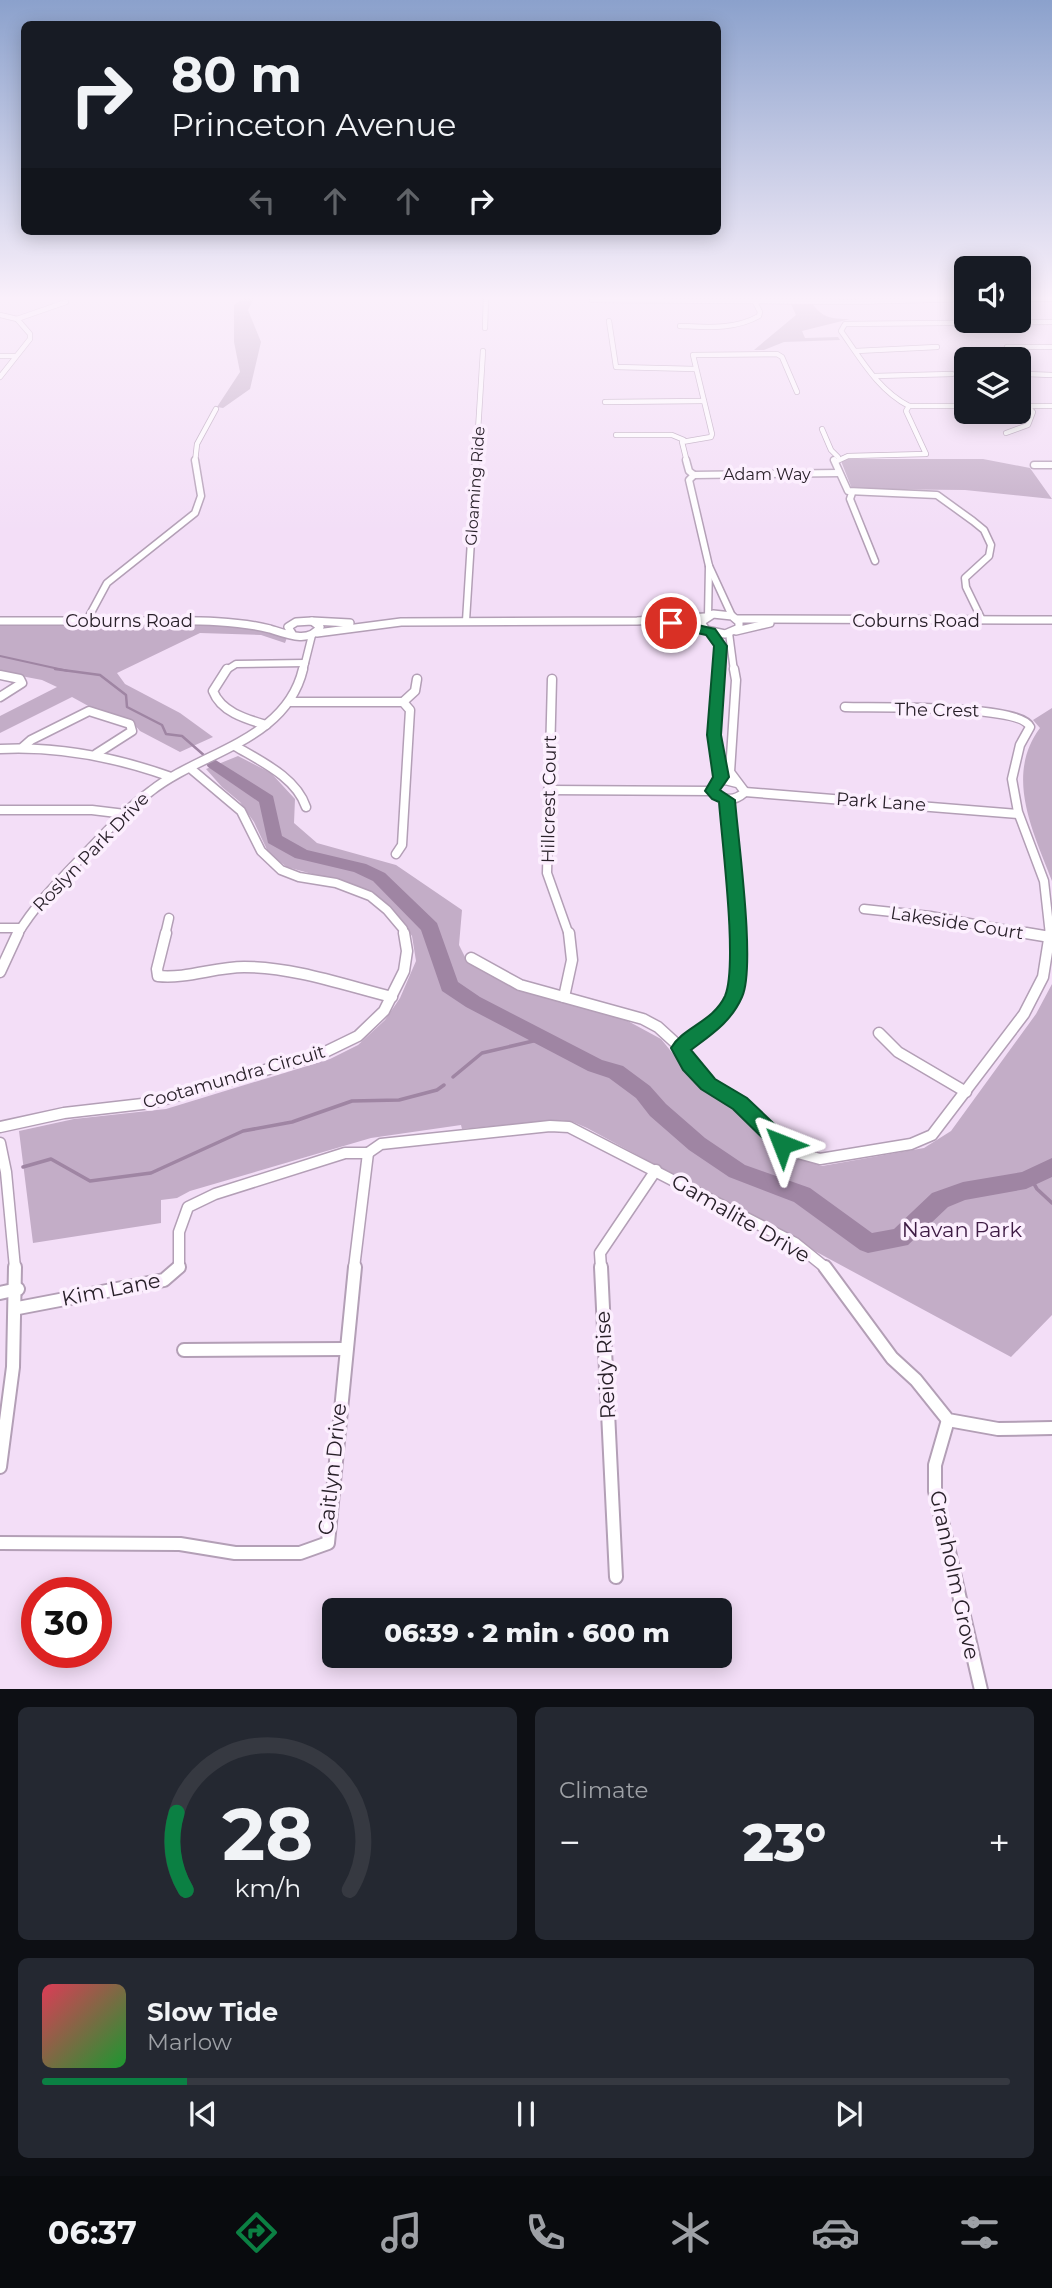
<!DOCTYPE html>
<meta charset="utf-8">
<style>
:root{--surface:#171b24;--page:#242831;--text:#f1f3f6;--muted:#9ea1a6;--line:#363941;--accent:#0b8043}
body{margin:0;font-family:Montserrat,sans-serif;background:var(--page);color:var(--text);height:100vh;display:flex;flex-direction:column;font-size:26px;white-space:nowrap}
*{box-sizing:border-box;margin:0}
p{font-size:23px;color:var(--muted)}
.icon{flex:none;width:38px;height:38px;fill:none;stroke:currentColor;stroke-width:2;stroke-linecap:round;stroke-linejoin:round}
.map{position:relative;height:1689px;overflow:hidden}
.drawer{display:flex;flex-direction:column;gap:18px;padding:18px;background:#0d0f14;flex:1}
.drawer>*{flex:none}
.top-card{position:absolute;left:21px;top:21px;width:700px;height:214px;border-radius:10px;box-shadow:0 4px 18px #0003;background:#171b24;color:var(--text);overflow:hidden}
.controls{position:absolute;left:954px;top:256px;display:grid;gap:14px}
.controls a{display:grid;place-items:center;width:77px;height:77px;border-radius:10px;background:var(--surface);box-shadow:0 4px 18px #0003;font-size:35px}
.speed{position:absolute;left:21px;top:1577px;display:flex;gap:14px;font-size:35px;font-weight:700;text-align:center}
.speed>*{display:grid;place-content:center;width:91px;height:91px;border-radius:50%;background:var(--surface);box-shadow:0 4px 18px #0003;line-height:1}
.speed .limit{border:10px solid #d22;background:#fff;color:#111}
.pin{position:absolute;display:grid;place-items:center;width:60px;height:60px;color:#fff;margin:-30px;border:4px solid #fff;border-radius:50%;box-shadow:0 2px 7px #0007}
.me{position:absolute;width:77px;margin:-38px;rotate:315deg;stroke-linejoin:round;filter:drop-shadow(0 0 5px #0008)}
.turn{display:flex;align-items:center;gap:24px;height:147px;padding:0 35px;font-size:32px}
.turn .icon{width:91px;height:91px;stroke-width:2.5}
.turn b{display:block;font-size:49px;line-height:60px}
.lanes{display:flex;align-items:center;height:66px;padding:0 35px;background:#0003;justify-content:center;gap:35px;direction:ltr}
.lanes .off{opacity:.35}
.big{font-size:52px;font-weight:800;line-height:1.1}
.drawer .widget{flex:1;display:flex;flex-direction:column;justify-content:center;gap:10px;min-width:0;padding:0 24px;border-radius:10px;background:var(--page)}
.drawer .dial{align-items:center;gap:0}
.dial svg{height:182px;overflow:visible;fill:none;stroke:var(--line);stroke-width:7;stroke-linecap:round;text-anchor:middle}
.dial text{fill:var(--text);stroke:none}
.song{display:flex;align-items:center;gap:21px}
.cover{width:84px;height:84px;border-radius:10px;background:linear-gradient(135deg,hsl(350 70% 55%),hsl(130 70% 35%))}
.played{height:7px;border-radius:4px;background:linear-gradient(90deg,var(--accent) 15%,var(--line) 15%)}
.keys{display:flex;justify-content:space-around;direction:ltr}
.heat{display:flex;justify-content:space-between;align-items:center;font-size:38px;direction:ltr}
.drawer .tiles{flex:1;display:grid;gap:18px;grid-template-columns:1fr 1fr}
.widget:last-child{grid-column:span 2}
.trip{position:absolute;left:322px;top:1598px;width:410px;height:70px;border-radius:10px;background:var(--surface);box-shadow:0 4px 18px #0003;font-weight:800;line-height:70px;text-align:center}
.tab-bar{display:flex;height:112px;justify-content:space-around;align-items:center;background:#090b0e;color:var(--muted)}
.tab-bar .icon{width:49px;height:49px}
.tab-bar .selected{color:var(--accent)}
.tab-bar b{font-size:32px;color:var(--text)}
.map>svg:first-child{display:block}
.green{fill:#c3adc7}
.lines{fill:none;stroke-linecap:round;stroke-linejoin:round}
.stream-far2{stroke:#9f85a3;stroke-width:2}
.stream-far1{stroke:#9f85a3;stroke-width:2.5}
.stream{stroke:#9f85a3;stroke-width:3.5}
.river{fill:#9f85a3;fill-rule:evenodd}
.minor-far4-casing{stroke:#b39fb6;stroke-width:6}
.minor-far3-casing{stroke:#b39fb6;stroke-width:9}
.minor-far2-casing{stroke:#b39fb6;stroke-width:11}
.minor-far1-casing{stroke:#b39fb6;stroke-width:13}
.minor-casing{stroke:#b39fb6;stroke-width:16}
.tertiary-casing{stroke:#b39fb6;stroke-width:10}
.minor-far4{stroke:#fff;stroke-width:4.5}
.minor-far3{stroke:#fff;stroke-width:6}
.minor-far2{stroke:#fff;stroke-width:8}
.minor-far1{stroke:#fff;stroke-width:10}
.minor{stroke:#fff;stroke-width:12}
.tertiary{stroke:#fff;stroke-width:7}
.route{fill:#0b8043;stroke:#07532c;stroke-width:2}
.labels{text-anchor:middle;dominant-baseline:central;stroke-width:7;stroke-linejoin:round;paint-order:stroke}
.far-street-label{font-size:16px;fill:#29212a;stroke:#fceffe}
.street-label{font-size:18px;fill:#29212a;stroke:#fceffe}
.near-street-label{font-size:21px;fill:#29212a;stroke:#fceffe}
.near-park-label{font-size:21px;fill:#3e1b44;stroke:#fceffe}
</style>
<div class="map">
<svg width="1052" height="1690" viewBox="0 0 1052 1690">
<rect width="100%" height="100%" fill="#f3def7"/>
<g class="green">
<polygon points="246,296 255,296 248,310 261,342 250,389 223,408 217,407 240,372 234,342 234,305"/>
<path d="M790,302h21c11,16 20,17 39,17l-48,12 3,7 33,-1 2,3 -56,2 -20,8h-10l42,-35z"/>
<polygon points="847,459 983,459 1030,468 1052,499 965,490 852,489 841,461"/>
<polygon points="222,622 288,635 285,643 261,635 200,633 117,673 125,684 180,713 213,737 180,752 140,731 132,722 92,708 72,697 0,733 0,716 57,687 42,680 0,672 0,624"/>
<path d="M1052,708v173c-18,-48 -48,-105 -12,-153l-7,-8z"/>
<polygon points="238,756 271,773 295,799 294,823 317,843 396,865 462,910 459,945 467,961 519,990 626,1020 661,1039 696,1082 733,1107 786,1155 822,1166 924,1148 951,1131 1036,1014 1052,984 1052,1315 1011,1357 587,1128 573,1122 558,1120 462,1129 461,1125 371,1138 190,1191 177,1198 161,1200 161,1223 33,1243 19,1131 74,1119 166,1109 330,1059 358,1045 385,1020 400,998 416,961 412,936 384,901 352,885 287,867 269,854 254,822 240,802 222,787 206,769"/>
</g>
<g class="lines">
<polyline class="stream-far2" points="0,656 68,671"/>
<polyline class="stream-far1" points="55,669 100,675 126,695 127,707 162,725 166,734 182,736 214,764"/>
<g class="stream">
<polyline points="453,1077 482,1053 546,1038"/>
<polyline points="23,1167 51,1159 90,1181 151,1173 243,1131 292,1122 352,1101 399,1100 437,1090 444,1085"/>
<polyline points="1030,1177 1037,1189 1052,1203"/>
</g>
<polygon class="river" points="214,759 273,796 282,836 307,850 366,864 385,873 437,923 458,982 480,997 602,1060 623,1066 650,1086 666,1104 705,1138 745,1165 810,1188 872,1233 894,1229 932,1193 963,1182 1022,1172 1052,1158 1052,1177 1026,1189 965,1200 948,1207 908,1245 868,1253 860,1250 794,1202 729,1177 689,1150 650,1116 636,1098 609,1078 588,1071 466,1007 442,991 421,930 373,881 354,872 295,858 268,843 259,802 208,767 206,764 208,761"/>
<defs>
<g id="minor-far4">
<polyline points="1018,299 1052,299"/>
<polyline points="592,300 851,302 966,299"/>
<polyline points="0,315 17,319 30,334 30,339 0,377"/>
<polyline points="17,319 66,302"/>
<polyline points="609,321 616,367 695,369"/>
<path d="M680,326c27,1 54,4 79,-10l1,-4 -6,-12"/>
<polyline points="485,328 486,296"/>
<polyline points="1007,347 1052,347"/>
<polyline points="856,351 937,347"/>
<polyline points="0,356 15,356"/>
<polyline points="1026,374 1052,375"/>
<polyline points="875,376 952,374"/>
<polyline points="605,402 704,401"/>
<path d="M909,406c-31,-16 -48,-47 -68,-75l4,-7 207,-2"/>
<polyline points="1018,406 1052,406"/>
<polyline points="822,429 831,450 838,457"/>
<polyline points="1006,433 1028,425 1033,412 1027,406"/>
<polyline points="616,435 672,435 684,440"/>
<polyline points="195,462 197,444 216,409"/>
<polyline points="476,462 483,351"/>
<polyline points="687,462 682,442 711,437 712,434 693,355 777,354 782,357 797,392"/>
<polyline points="835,462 848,456 926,454 906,411 909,406 966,406"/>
</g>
<g id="minor-far3">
<polyline points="686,460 689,471 694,475"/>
<polyline points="834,460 848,491 937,495 973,521 984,530 991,545 989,556 965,578 966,587 982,620"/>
<polyline points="1034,465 1052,465"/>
<polyline points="694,475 689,480 709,566 732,616"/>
<polyline points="694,475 839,473"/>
<polyline points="852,493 850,499 875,561"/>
<polyline points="708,616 709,566"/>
<polyline points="466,621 476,460"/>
<polyline points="86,622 107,583 195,513 201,496 195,460"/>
<polyline points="710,632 720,646 718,671"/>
<polyline points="729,633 734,671"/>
<polyline points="225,671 236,664 305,663"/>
<polyline points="303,671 312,635"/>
</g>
<g id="minor-far2">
<path d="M227,669l-14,22c8,21 33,28 53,34"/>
<path d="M734,669l2,11 -6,92 15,20c-11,10 -22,9 -33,-1l4,-8 9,-3 12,3"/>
<polyline points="0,675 20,679 22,683 0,697"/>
<polyline points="552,679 547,873 569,935"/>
<polyline points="290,702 403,702 410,710 402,845 396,854"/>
<polyline points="403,702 415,691 417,679"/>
<path d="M845,707c29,1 176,-3 185,20l-10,18 -8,34 6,33 26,69 6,54"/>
<path d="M235,746c25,15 61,31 71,61"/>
<polyline points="23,747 31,740 89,711 130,724 132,731 96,754"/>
<path d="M0,749c60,-3 115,8 171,28"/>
<polyline points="190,768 241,811 261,851 281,870 299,877 336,883 370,896 387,910 403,929 404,935"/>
<polyline points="716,783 721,777 714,735 718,669"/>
<polyline points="548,790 712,791"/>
<polyline points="745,792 1018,814"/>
<polyline points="727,800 737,935"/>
<polyline points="0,810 92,810 125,814"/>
<polyline points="864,909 930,916 1036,935"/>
<polyline points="0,928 21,928"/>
<path d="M17,935c18,-30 41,-53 65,-78 22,-22 43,-47 69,-66 51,-40 135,-50 152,-122"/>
<polyline points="165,935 169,918"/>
</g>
<g id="minor-far1">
<path d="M166,933l-9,36 1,7c29,3 57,-9 86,-9 50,0 100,18 148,30"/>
<polyline points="1026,933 1050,937"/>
<polyline points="471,958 520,985 643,1019 658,1027 681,1048 690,1065 708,1084 740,1103 782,1144 798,1153 820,1159 911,1144 932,1135 1024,1014 1043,977 1050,933"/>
<polyline points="0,972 18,933"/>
<polyline points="564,997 572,960 569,933"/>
<polyline points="879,1033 898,1052 966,1092"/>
<path d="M681,1048c50,-38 61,-50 56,-115"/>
<polyline points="0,1127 64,1113 151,1103 321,1054 358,1036 384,1011 404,971 407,951 404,933"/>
<polyline points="0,1143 6,1172 15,1268"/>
<polyline points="368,1153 381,1144 550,1126 569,1127 795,1243 826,1268"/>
<polyline points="179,1268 179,1232 188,1207 215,1194 345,1153 368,1153"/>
<polyline points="354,1268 368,1153"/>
<polyline points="601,1268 600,1253 656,1170"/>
</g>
<g id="minor">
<polyline points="601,1267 616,1577"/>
<polyline points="825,1267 892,1358 916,1380 948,1420 998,1429 1052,1428"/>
<polyline points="0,1293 18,1289"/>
<polyline points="18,1308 164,1280 179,1267"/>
<polyline points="184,1350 345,1349"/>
<polyline points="948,1420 935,1465 935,1491 981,1690"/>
<polyline points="0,1467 13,1367 15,1267"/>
<polyline points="0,1543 180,1544 235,1553 300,1553 328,1543 355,1267"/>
</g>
<g id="tertiary">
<polygon points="713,614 732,616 739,622 739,628 725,634 706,630 701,622"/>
<polyline points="737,619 1052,620"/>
<path d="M0,621c49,0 98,0 146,0 42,0 84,-2 124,8 16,5 39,15 50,-2l-8,-6 -16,1 -8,5 5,8"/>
<polyline points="312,621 350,623"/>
<polyline points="673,624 706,630"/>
<polyline points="736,631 770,623"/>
<polyline points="317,633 401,622 637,621 705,617"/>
</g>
</defs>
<use href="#minor-far4" class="minor-far4-casing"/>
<use href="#minor-far3" class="minor-far3-casing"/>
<use href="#minor-far2" class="minor-far2-casing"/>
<use href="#minor-far1" class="minor-far1-casing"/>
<use href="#minor" class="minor-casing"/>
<use href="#tertiary" class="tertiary-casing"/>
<use href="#minor-far4" class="minor-far4"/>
<use href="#minor-far3" class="minor-far3"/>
<use href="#minor-far2" class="minor-far2"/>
<use href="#minor-far1" class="minor-far1"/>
<use href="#minor" class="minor"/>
<use href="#tertiary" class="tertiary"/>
</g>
<linearGradient id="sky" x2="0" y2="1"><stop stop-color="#8ba1cc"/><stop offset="0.56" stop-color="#faf0fb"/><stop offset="1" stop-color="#faf0fb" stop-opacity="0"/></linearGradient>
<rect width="1052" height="532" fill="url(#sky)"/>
<path class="route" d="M671,619l44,10 12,17 -6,89 8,42 -9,13 15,10c3,39 21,167 7,197 -11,25 -30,37 -51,53l24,29 32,19 42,40 3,6 -3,5 -7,3 -8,-3 -41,-40 -32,-20 -18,-19 -12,-22c12,-21 42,-26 54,-52 13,-31 -3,-154 -6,-194l-7,-3 -7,-8 8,-14 -6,-42 7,-89 -8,-11 -40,-9 -2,-3z"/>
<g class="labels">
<g class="far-street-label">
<text x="767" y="474">Adam Way</text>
<text transform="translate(475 486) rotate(-86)">Gloaming Ride</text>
</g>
<g class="street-label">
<text x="129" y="621">Coburns Road</text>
<text x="916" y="621">Coburns Road</text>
<text transform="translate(937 710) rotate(1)">The Crest</text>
<text transform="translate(549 799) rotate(-89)">Hillcrest Court</text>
<text transform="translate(881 802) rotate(4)">Park Lane</text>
<text transform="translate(91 852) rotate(-46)">Roslyn Park Drive</text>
<text transform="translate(957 923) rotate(9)">Lakeside Court</text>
<text transform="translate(234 1077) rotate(-16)">Cootamundra Circuit</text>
</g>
<g class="near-street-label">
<text transform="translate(741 1218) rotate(30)">Gamalite Drive</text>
<text transform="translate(111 1289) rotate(-11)">Kim Lane</text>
<text transform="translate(605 1365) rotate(-93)">Reidy Rise</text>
<text transform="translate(332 1469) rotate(-84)">Caitlyn Drive</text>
<text transform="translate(955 1575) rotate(78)">Granholm Grove</text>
</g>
<g class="near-park-label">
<text x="962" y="1229">Navan Park</text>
</g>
</g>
</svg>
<div class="controls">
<a><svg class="icon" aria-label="sound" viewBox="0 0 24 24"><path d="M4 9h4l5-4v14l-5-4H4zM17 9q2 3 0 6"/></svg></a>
<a><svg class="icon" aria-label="layers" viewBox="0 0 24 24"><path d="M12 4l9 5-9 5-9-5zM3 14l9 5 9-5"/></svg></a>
</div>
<div class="speed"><div class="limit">30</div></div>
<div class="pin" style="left:671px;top:623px;background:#d93025"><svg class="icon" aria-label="arrive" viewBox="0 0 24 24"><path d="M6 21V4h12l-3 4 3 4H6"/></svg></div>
<svg class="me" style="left:782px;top:1144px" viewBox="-20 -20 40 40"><path d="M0-17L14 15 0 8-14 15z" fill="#0b8043" stroke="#fff" stroke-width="4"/></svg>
<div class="trip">06:39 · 2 min · 600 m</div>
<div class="top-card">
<div class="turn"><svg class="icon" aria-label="right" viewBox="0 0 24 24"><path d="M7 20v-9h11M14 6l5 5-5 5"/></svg><div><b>80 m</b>Princeton Avenue</div></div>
<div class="lanes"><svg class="icon off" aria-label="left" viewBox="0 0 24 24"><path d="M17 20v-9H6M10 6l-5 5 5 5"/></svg><svg class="icon off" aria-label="ahead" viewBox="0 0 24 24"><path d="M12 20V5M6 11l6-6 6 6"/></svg><svg class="icon off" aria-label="ahead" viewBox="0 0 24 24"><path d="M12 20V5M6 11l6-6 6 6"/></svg><svg class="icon" aria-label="right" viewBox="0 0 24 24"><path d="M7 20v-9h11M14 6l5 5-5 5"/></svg></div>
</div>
</div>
<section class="drawer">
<div class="tiles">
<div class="widget dial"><svg viewBox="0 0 100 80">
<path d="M14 69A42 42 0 1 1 86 69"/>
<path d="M14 69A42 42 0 0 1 10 35" stroke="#0b8043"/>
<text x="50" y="56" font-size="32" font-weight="700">28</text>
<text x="50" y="72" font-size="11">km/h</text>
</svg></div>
<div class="widget"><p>Climate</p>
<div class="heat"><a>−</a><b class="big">23°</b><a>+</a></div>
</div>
<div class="widget">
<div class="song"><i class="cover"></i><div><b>Slow Tide</b><p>Marlow</p></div></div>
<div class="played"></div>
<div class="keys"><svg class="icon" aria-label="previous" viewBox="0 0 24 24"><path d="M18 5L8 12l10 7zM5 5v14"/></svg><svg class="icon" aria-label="pause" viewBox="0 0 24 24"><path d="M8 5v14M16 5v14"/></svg><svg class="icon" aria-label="next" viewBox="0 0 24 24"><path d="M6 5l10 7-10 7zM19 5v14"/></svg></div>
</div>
</div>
</section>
<nav class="tab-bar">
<b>06:37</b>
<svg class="icon selected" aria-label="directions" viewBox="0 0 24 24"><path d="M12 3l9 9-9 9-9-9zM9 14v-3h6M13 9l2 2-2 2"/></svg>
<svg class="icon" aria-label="music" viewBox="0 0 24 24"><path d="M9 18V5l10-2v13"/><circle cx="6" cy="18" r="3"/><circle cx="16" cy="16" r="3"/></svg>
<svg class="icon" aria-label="phone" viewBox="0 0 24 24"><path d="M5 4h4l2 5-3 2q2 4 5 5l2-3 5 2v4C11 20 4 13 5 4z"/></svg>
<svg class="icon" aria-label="climate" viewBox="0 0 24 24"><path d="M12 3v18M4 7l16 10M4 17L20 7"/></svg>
<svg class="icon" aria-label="car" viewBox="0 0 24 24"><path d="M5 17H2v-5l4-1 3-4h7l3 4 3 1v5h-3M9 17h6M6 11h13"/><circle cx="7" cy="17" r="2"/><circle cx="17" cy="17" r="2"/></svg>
<svg class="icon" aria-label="filters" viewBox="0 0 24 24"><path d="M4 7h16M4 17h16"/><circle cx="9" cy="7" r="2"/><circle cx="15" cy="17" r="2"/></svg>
</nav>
